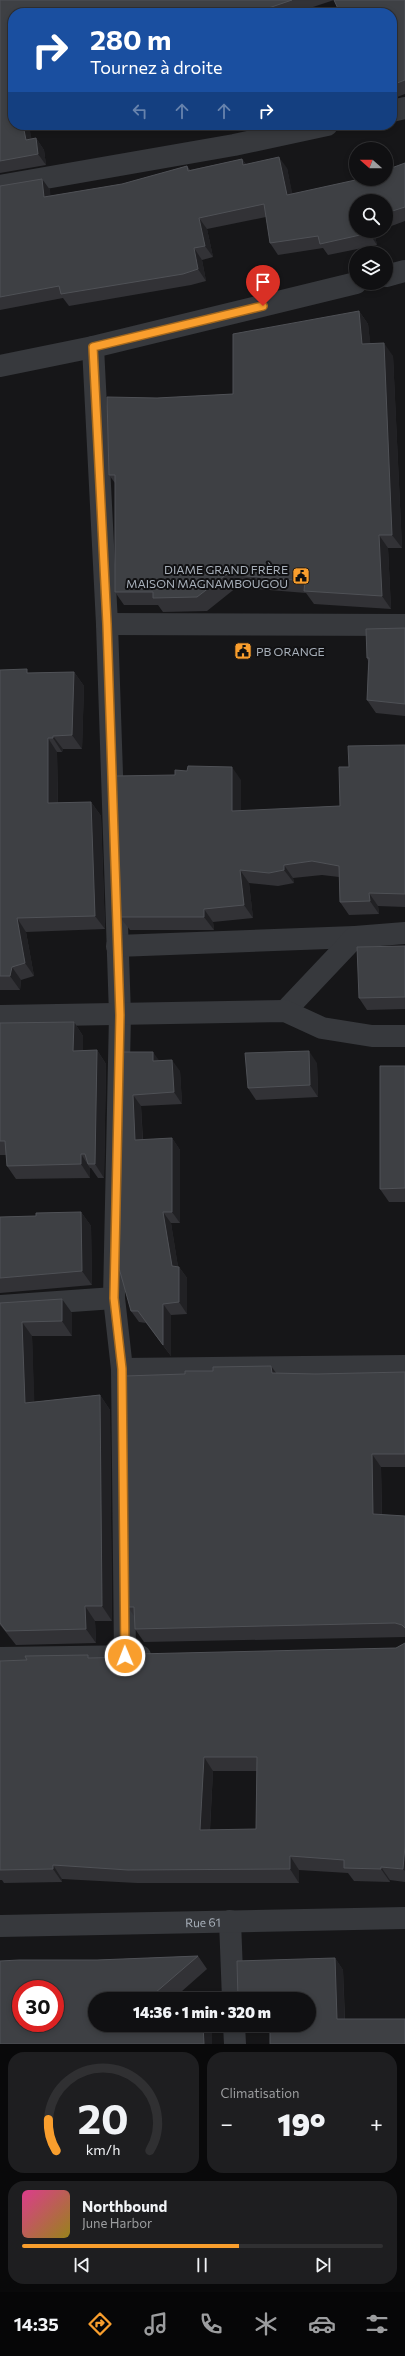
<!DOCTYPE html>
<html lang="fr">
<meta charset="utf-8">
<style>
:root{--surface:#101012;--page:#1e1e20;--text:#f1f3f6;--muted:#9c9d9f;--line:#303032;--accent:#f99e2d}
body{margin:0;font-family:Commissioner,sans-serif;background:var(--page);color:var(--text);height:100vh;display:flex;flex-direction:column;font-size:15px;white-space:nowrap}
*{box-sizing:border-box;margin:0}
p{font-size:13px;color:var(--muted)}
.icon{flex:none;width:22px;height:22px;fill:none;stroke:currentColor;stroke-width:2;stroke-linecap:round;stroke-linejoin:round}
.map{position:relative;height:2044px;overflow:hidden}
.drawer{display:flex;flex-direction:column;gap:8px;padding:8px;background:#09090a;flex:1}
.drawer>*{flex:none}
.top-card{position:absolute;left:8px;top:8px;width:389px;height:122px;border-radius:16px;box-shadow:0 2px 6px #0003,0 0 0 1px var(--line);background:#1a4fa0;color:#fff;overflow:hidden}
.needle{width:26px;rotate:291deg}
.controls{position:absolute;left:349px;top:142px;display:grid;gap:8px}
.controls a{display:grid;place-items:center;width:44px;height:44px;border-radius:50%;background:var(--surface);box-shadow:0 2px 6px #0003,0 0 0 1px var(--line);font-size:20px}
.speed{position:absolute;left:12px;top:1980px;display:flex;gap:8px;font-size:20px;font-weight:700;text-align:center}
.speed>*{display:grid;place-content:center;width:52px;height:52px;border-radius:50%;background:var(--surface);box-shadow:0 2px 6px #0003,0 0 0 1px var(--line);line-height:1}
.speed .limit{border:6px solid #d22;background:#fff;color:#111}
.pin{position:absolute;display:grid;place-items:center;width:34px;height:34px;color:#fff;margin:-41px -17px;border-radius:50% 50% 50% 0;rotate:-45deg;box-shadow:0 0 4px #0007}
.pin .icon{rotate:45deg}
.me{position:absolute;width:44px;margin:-22px;rotate:359deg;stroke-linejoin:round;filter:drop-shadow(0 0 3px #0008)}
.turn{display:flex;align-items:center;gap:14px;height:84px;padding:0 16px;font-size:18px}
.turn .icon{width:52px;height:52px;stroke-width:2.5}
.turn b{display:block;font-size:28px;line-height:34px}
.lanes{display:flex;align-items:center;height:38px;padding:0 16px;background:#0003;justify-content:center;gap:20px;direction:ltr}
.lanes .off{opacity:.35}
.big{font-size:30px;font-weight:800;line-height:1.1}
.drawer .widget{flex:1;display:flex;flex-direction:column;justify-content:center;gap:6px;min-width:0;padding:0 14px;border-radius:16px;background:var(--page)}
.drawer .dial{align-items:center;gap:0}
.dial svg{height:104px;overflow:visible;fill:none;stroke:var(--line);stroke-width:7;stroke-linecap:round;text-anchor:middle}
.dial text{fill:var(--text);stroke:none}
.song{display:flex;align-items:center;gap:12px}
.cover{width:48px;height:48px;border-radius:6px;background:linear-gradient(135deg,hsl(330 70% 55%),hsl(50 70% 35%))}
.played{height:4px;border-radius:2px;background:linear-gradient(90deg,var(--accent) 60%,var(--line) 60%)}
.keys{display:flex;justify-content:space-around;direction:ltr}
.heat{display:flex;justify-content:space-between;align-items:center;font-size:22px;direction:ltr}
.drawer .tiles{flex:1;display:grid;gap:8px;grid-template-columns:1fr 1fr}
.widget:last-child{grid-column:span 2}
.trip{position:absolute;left:88px;top:1992px;width:228px;height:40px;border-radius:20px;background:var(--surface);box-shadow:0 2px 6px #0003,0 0 0 1px var(--line);font-weight:800;line-height:40px;text-align:center}
.menu{display:flex;height:64px;justify-content:space-around;align-items:center;background:#060607;color:var(--muted)}
.menu .icon{width:28px;height:28px}
.menu .current{color:var(--accent)}
.menu b{font-size:18px;color:var(--text)}
.map>svg:first-child{display:block}
.lines{fill:none;stroke-linecap:round;stroke-linejoin:round}
.minor{stroke:#37393d;stroke-width:22}
.tertiary{stroke:#37393d;stroke-width:22}
.wall{fill:#323236;fill-rule:evenodd}
.shaded-wall{fill:#212124}
.building{fill:#3e4044;stroke:#4f5156;fill-rule:evenodd}
.route-casing{stroke:#a2671d;stroke-width:10}
.route{stroke:#f99e2d;stroke-width:7}
.labels{text-anchor:middle;dominant-baseline:central;stroke-width:4;stroke-linejoin:round;paint-order:stroke}
.poi-label{font-size:12px;fill:#a7afb9;stroke:#111113;text-anchor:end}
.street-label{font-size:12px;fill:#a7afb9;stroke:#111113}
</style>
<div class="map">
<svg width="405" height="2044" viewBox="0 0 405 2044">
<rect width="100%" height="100%" fill="#161618"/>
<g class="lines">
<g class="minor">
<polyline points="392,111 405,108"/>
<polyline points="0,186 234,145 327,125"/>
<polyline points="93,347 107,624 120,1015 114,1298 122,1369 125,1656"/>
<polyline points="107,624 405,625"/>
<polyline points="117,946 355,937"/>
<polyline points="285,1011 355,937 405,933"/>
<polyline points="0,1016 285,1011 322,1028 372,1036 405,1036"/>
<polyline points="0,1306 114,1298"/>
<polyline points="122,1369 405,1366"/>
<polyline points="0,1658 140,1656"/>
<polyline points="230,1921 233,1999"/>
<path id="s1" d="M0,1926l405,-8"/>
<polyline points="234,2025 235,2044"/>
</g>
<g class="tertiary">
<polyline points="386,276 405,271"/>
<polyline points="0,366 93,347 356,283"/>
</g>
</g>
<g class="wall">
<polygon points="0,0 334,0 295,13 13,13 13,125 29,125 31,139 36,138 44,150 46,165 0,173"/>
<polygon points="405,0 405,94 392,99 392,13"/>
<polygon points="242,159 246,164 287,168 292,194 386,179 405,163 405,221 386,228 386,201 356,201 356,231 376,231 374,232 377,245 328,255 323,248 278,255 270,243 266,217 207,229 213,257 202,260 206,281 191,285 69,306 63,298 0,310 0,186 42,179 50,190 50,196 122,184 187,166 190,170"/>
<polygon points="359,311 368,324 370,343 393,356 402,548 388,548 391,609 314,604 306,593 246,588 242,583 207,611 163,612 158,605 124,605 115,592 115,483 109,475 157,398 233,394"/>
<polygon points="405,628 405,716 376,713 367,700 368,661 367,658"/>
<polygon points="0,670 29,673 74,672 84,686 82,749 63,749 62,752 57,752 58,803 91,802 101,816 105,929 26,932 34,976 21,980 20,990 0,990"/>
<polygon points="405,745 405,907 378,906 379,914 349,915 340,902 339,877 322,875 293,878 294,883 278,886 249,883 253,918 213,922 214,930 130,930 120,917 175,775 187,771 241,780 241,811 340,806 349,767"/>
<polygon points="405,946 405,1009 367,1010 359,998"/>
<polygon points="74,1022 83,1036 83,1050 97,1050 106,1064 104,1178 98,1178 91,1168 90,1168 90,1178 16,1179 7,1166 6,1155 0,1155 0,1023"/>
<polygon points="123,1052 160,1061 180,1071 182,1104 141,1106 143,1140 172,1138 180,1150 180,1223 171,1223 178,1267 179,1267 187,1278 187,1314 171,1315 171,1356 146,1323 139,1322 131,1311"/>
<polygon points="317,1063 318,1097 256,1100 248,1088"/>
<polygon points="405,1066 405,1202 389,1202 380,1189"/>
<polygon points="81,1212 91,1226 92,1285 0,1293 0,1217 36,1216"/>
<polygon points="0,1303 72,1313 72,1336 32,1336 34,1402 100,1395 110,1410 112,1621 95,1621 96,1643 16,1645 1,1626 0,1625"/>
<polygon points="271,1366 276,1373 316,1374 405,1372 405,1467 381,1467 382,1515 405,1516 405,1637 144,1642 135,1629 134,1616 128,1607 185,1374"/>
<path d="M405,1643v239l-15,-2v2l-36,-1 -6,-8 -49,-3v13h-162l-75,-4v3l-58,1 -2,-3h-2v-219l134,-4 262,-9zM213,1771h44l-1,58 -46,1z"/>
<polygon points="198,1956 207,1969 173,1999 95,1999 95,2025 209,2025 212,2029 0,2044 97,1960"/>
<polygon points="335,1958 343,1970 345,2019 405,2019 405,2044 270,2044 270,2029 247,2030 244,2025 309,2025 309,1999 238,1999 237,1961"/>
</g>
<g class="shaded-wall">
<polygon points="23,125 29,125 34,152 26,140"/>
<polygon points="36,138 44,150 46,165 38,154"/>
<polygon points="279,157 287,168 295,206 287,195"/>
<polygon points="242,159 250,170 243,165"/>
<polygon points="42,179 50,190 52,209 44,197"/>
<polygon points="199,218 207,229 213,257 205,246"/>
<polygon points="368,231 373,231 374,232 377,245 369,233"/>
<polygon points="194,248 202,260 206,281 198,269"/>
<polygon points="359,311 368,324 372,357 362,344"/>
<polygon points="384,343 393,356 402,548 392,535"/>
<polygon points="379,535 388,548 391,609 382,596"/>
<polygon points="74,672 84,686 82,749 72,735"/>
<polygon points="53,736 63,749 62,752 53,738"/>
<polygon points="48,738 57,752 58,817 48,803"/>
<polygon points="232,767 241,780 241,824 232,811"/>
<polygon points="91,802 101,816 105,929 95,916"/>
<polygon points="284,865 293,878 294,883 284,870"/>
<polygon points="240,870 249,883 253,918 244,905"/>
<polygon points="369,893 378,906 379,914 370,901"/>
<polygon points="204,909 213,922 214,930 204,917"/>
<polygon points="17,918 26,932 34,976 25,963"/>
<polygon points="12,967 21,980 20,990 10,976"/>
<polygon points="74,1022 83,1036 83,1064 73,1051"/>
<polygon points="97,1050 106,1064 104,1178 95,1164"/>
<polygon points="309,1051 317,1063 318,1097 310,1085"/>
<polygon points="153,1052 161,1063 153,1061"/>
<polygon points="172,1060 180,1071 182,1104 174,1092"/>
<polygon points="133,1095 141,1106 143,1151 135,1140"/>
<polygon points="172,1138 180,1150 180,1223 172,1212"/>
<polygon points="81,1154 90,1168 90,1178 81,1164"/>
<polygon points="81,1212 91,1226 92,1285 82,1271"/>
<polygon points="163,1212 171,1223 179,1273 179,1267 187,1278 187,1314 179,1302 172,1266"/>
<polygon points="62,1299 72,1313 72,1336 62,1321"/>
<polygon points="163,1304 171,1315 171,1356 163,1345"/>
<polygon points="22,1322 32,1336 35,1418 25,1403"/>
<polygon points="271,1366 281,1380 272,1373"/>
<polygon points="100,1395 110,1410 112,1621 102,1606"/>
<polygon points="372,1454 381,1467 382,1528 373,1514"/>
<polygon points="85,1606 95,1621 96,1643 86,1629"/>
<polygon points="204,1757 213,1771 209,1844 200,1830"/>
<polygon points="405,1846 405,1871 403,1869"/>
<polygon points="290,1856 299,1870 299,1883 290,1869"/>
<polygon points="53,1865 62,1879 62,1882 53,1869"/>
<polygon points="381,1867 390,1880 390,1882 381,1869"/>
<polygon points="335,1958 343,1970 345,2031 337,2019"/>
<polygon points="203,2025 209,2025 212,2029 212,2044 204,2044"/>
</g>
<g class="building">
<polygon points="0,0 292,0 254,13 13,13 13,125 23,125 26,140 36,138 38,154 0,161"/>
<polygon points="334,0 405,0 405,80 392,85 392,13 340,13"/>
<polygon points="279,157 287,195 360,179 386,179 386,170 405,163 405,207 386,213 386,201 356,201 356,231 368,231 369,233 320,244 318,236 270,243 264,204 199,218 205,246 194,248 198,269 183,274 61,294 59,286 0,297 0,186 42,179 44,197 122,184 187,166 188,171 242,159 243,165"/>
<polygon points="359,311 362,344 384,343 392,535 379,535 382,596 304,591 305,581 236,575 236,567 197,597 153,598 153,592 115,592 115,475 109,475 107,397 157,398 233,394 233,334"/>
<polygon points="405,628 405,704 367,700 369,658 367,658 366,629"/>
<polygon points="27,669 27,673 74,672 72,735 53,736 53,738 48,738 48,803 91,802 95,916 17,918 25,963 12,967 10,976 0,976 0,670"/>
<polygon points="405,745 405,894 369,893 370,901 340,902 339,866 312,861 284,865 284,870 269,873 240,870 244,905 204,909 204,917 120,917 116,776 175,775 175,770 187,771 188,766 232,767 232,811 340,806 339,767 349,767 348,746"/>
<polygon points="405,946 405,997 359,998 357,947"/>
<polygon points="74,1022 73,1051 97,1050 95,1164 88,1164 85,1154 81,1154 81,1164 7,1166 5,1141 0,1141 0,1023"/>
<polygon points="309,1051 310,1085 248,1088 245,1053"/>
<polygon points="123,1052 153,1052 153,1061 172,1060 174,1092 133,1095 135,1140 172,1138 172,1212 163,1212 172,1266 179,1267 179,1302 163,1304 163,1345 138,1311 131,1311 119,1268"/>
<polygon points="380,1066 405,1066 405,1188 380,1189"/>
<polygon points="81,1212 82,1271 0,1278 0,1217 36,1216 36,1213"/>
<polygon points="62,1299 62,1321 22,1322 25,1403 100,1395 102,1606 85,1606 86,1629 6,1631 0,1623 0,1303"/>
<polygon points="271,1366 272,1373 316,1374 405,1372 405,1454 372,1454 373,1514 405,1516 405,1628 402,1625 395,1623 135,1629 134,1607 128,1607 125,1376 185,1374 185,1371 213,1371 213,1367"/>
<path d="M405,1643v203l-2,23 -22,-2v2l-37,-1v-8l-54,-4v13l-162,1 -75,-5v4l-53,1v-209l27,-1 -2,-4 63,-1v3l46,-1 2,-3 260,-6zM204,1757h53l-1,72 -56,1z"/>
<path d="M198,1956l-50,43h-53v26h108l1,19h-204v-83l19,-1h78zM21,1989h34v34h-34z"/>
<polygon points="335,1958 337,2019 405,2019 405,2044 270,2044 270,2025 309,2025 309,1999 238,1999 237,1961"/>
</g>
<g class="lines">
<defs>
<polyline id="route" points="125,1656 122,1369 114,1298 120,1015 107,624 93,347 263,306"/>
</defs>
<use href="#route" class="route-casing"/>
<use href="#route" class="route"/>
</g>
<defs>
<symbol id="civic-square" viewBox="-11 -11 22 22"><rect x="-9" y="-9" width="18" height="18" rx="4" fill="#f99e2d" stroke="#111113"/><path d="M-.6-6.5H3V-4.5H.6V-3L4-1V1h2V6H-6V1h2V-1L-.6-3ZM-1.2 2.5V6h2.4V2.5Z" fill="#111"/></symbol>
</defs>
<g fill-rule="evenodd">
<use href="#civic-square" x="291" y="566" width="20" height="20"/>
<use href="#civic-square" x="233" y="641" width="20" height="20"/>
</g>
<g class="labels">
<g class="poi-label">
<text x="288" y="569">DIAME GRAND FRÈRE<tspan x="288" dy="14">MAISON MAGNAMBOUGOU</tspan></text>
<text x="256" y="651" text-anchor="start">PB ORANGE</text>
</g>
<g class="street-label">
<text stroke="none"><textPath href="#s1" startOffset="203">Rue 61</textPath></text>
</g>
</g>
</svg>
<div class="controls">
<a><svg class="needle" viewBox="-14 -14 28 28"><path d="M0-13l5 13h-10z" fill="#e53935"/><path d="M0 13l5-13h-10z" fill="#9c9d9f"/></svg></a>
<a><svg class="icon" aria-label="search" viewBox="0 0 24 24"><circle cx="10" cy="10" r="6"/><path d="M15 15l6 6"/></svg></a>
<a><svg class="icon" aria-label="layers" viewBox="0 0 24 24"><path d="M12 4l9 5-9 5-9-5zM3 14l9 5 9-5"/></svg></a>
</div>
<div class="speed"><div class="limit">30</div></div>
<div class="pin" style="left:263px;top:306px;background:#d93025"><svg class="icon" aria-label="arrive" viewBox="0 0 24 24"><path d="M6 21V4h12l-3 4 3 4H6"/></svg></div>
<svg class="me" style="left:125px;top:1656px" viewBox="-20 -20 40 40"><circle r="17" fill="#f99e2d" stroke="#fff" stroke-width="3"/><path d="M0-11L8 9 0 5-8 9z" fill="#fff"/></svg>
<div class="trip">14:36 · 1 min · 320 m</div>
<div class="top-card">
<div class="turn"><svg class="icon" aria-label="right" viewBox="0 0 24 24"><path d="M7 20v-9h11M14 6l5 5-5 5"/></svg><div><b>280 m</b>Tournez à droite</div></div>
<div class="lanes"><svg class="icon off" aria-label="left" viewBox="0 0 24 24"><path d="M17 20v-9H6M10 6l-5 5 5 5"/></svg><svg class="icon off" aria-label="ahead" viewBox="0 0 24 24"><path d="M12 20V5M6 11l6-6 6 6"/></svg><svg class="icon off" aria-label="ahead" viewBox="0 0 24 24"><path d="M12 20V5M6 11l6-6 6 6"/></svg><svg class="icon" aria-label="right" viewBox="0 0 24 24"><path d="M7 20v-9h11M14 6l5 5-5 5"/></svg></div>
</div>
</div>
<section class="drawer">
<div class="tiles">
<div class="widget dial"><svg viewBox="0 0 100 80">
<path d="M14 69A42 42 0 1 1 86 69"/>
<path d="M14 69A42 42 0 0 1 8 45" stroke="#f99e2d"/>
<text x="50" y="56" font-size="32" font-weight="700">20</text>
<text x="50" y="72" font-size="11">km/h</text>
</svg></div>
<div class="widget"><p>Climatisation</p>
<div class="heat"><a>−</a><b class="big">19°</b><a>+</a></div>
</div>
<div class="widget">
<div class="song"><i class="cover"></i><div><b>Northbound</b><p>June Harbor</p></div></div>
<div class="played"></div>
<div class="keys"><svg class="icon" aria-label="previous" viewBox="0 0 24 24"><path d="M18 5L8 12l10 7zM5 5v14"/></svg><svg class="icon" aria-label="pause" viewBox="0 0 24 24"><path d="M8 5v14M16 5v14"/></svg><svg class="icon" aria-label="next" viewBox="0 0 24 24"><path d="M6 5l10 7-10 7zM19 5v14"/></svg></div>
</div>
</div>
</section>
<nav class="menu">
<b>14:35</b>
<svg class="icon current" aria-label="directions" viewBox="0 0 24 24"><path d="M12 3l9 9-9 9-9-9zM9 14v-3h6M13 9l2 2-2 2"/></svg>
<svg class="icon" aria-label="music" viewBox="0 0 24 24"><path d="M9 18V5l10-2v13"/><circle cx="6" cy="18" r="3"/><circle cx="16" cy="16" r="3"/></svg>
<svg class="icon" aria-label="phone" viewBox="0 0 24 24"><path d="M5 4h4l2 5-3 2q2 4 5 5l2-3 5 2v4C11 20 4 13 5 4z"/></svg>
<svg class="icon" aria-label="climate" viewBox="0 0 24 24"><path d="M12 3v18M4 7l16 10M4 17L20 7"/></svg>
<svg class="icon" aria-label="car" viewBox="0 0 24 24"><path d="M5 17H2v-5l4-1 3-4h7l3 4 3 1v5h-3M9 17h6M6 11h13"/><circle cx="7" cy="17" r="2"/><circle cx="17" cy="17" r="2"/></svg>
<svg class="icon" aria-label="filters" viewBox="0 0 24 24"><path d="M4 7h16M4 17h16"/><circle cx="9" cy="7" r="2"/><circle cx="15" cy="17" r="2"/></svg>
</nav>
